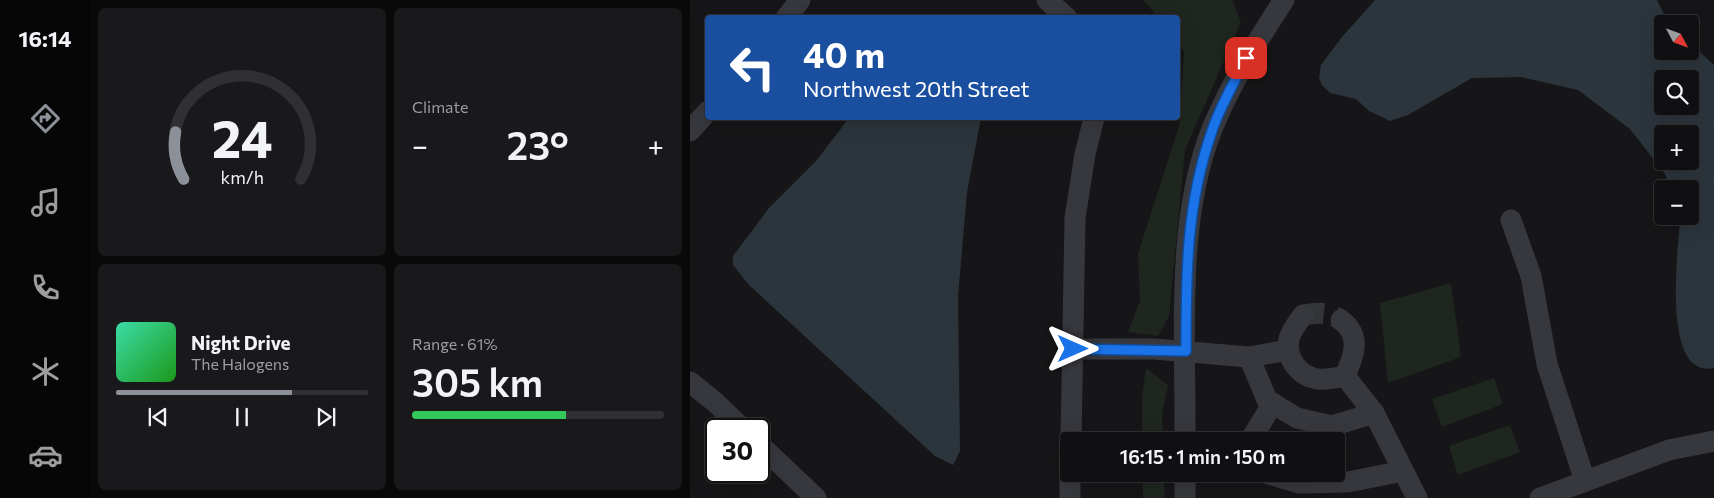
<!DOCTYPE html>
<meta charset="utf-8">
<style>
:root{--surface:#101012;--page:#19191b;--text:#f1f3f6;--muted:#9c9d9f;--line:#303032;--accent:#8c9099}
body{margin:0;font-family:Commissioner,sans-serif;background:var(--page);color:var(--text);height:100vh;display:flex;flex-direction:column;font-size:19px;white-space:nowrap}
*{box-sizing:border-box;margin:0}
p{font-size:16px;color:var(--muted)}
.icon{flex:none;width:28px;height:28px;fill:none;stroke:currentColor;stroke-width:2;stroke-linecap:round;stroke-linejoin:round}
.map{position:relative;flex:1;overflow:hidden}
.side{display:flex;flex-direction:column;gap:8px;padding:8px;background:#09090a;width:600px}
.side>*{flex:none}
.banner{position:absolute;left:15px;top:15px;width:475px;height:105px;border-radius:5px;box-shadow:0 5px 20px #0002,0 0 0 1px var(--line);background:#1a4fa0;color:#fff;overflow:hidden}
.needle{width:32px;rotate:131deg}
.tools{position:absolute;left:964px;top:15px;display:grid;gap:10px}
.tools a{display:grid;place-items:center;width:45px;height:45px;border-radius:5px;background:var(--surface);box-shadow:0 5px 20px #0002,0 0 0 1px var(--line);font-size:25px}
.speed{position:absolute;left:15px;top:418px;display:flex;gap:10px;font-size:25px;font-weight:700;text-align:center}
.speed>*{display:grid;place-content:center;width:65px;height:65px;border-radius:50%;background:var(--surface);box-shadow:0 5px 20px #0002,0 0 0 1px var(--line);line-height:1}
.speed .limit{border:2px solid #111;border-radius:8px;background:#fff;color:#111}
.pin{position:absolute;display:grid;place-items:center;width:42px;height:42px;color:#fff;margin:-21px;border-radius:10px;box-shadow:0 2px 8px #0006}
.me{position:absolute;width:55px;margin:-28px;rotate:90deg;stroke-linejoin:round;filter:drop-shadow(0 0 4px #0008)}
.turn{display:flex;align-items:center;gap:18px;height:105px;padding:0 15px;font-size:22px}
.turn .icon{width:65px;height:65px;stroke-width:2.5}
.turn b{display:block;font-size:35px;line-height:42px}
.big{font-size:38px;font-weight:600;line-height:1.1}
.side .widget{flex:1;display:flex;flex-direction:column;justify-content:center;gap:8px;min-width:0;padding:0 18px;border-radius:8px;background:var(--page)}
.side .dial{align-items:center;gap:0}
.dial svg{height:130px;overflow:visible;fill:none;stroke:var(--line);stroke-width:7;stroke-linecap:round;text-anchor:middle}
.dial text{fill:var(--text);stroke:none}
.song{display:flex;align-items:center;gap:15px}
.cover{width:60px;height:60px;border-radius:8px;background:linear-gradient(135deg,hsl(160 70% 55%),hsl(120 70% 35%))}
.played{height:5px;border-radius:2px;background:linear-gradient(90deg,var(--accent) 70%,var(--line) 70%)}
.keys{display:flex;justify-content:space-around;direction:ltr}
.heat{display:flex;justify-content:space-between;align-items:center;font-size:28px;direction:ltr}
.charge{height:8px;border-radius:4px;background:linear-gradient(90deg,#34c759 61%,var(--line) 0)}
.side .tiles{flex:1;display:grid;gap:8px;grid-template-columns:repeat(2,1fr)}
.trip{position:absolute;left:370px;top:432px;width:285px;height:50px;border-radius:5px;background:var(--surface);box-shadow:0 5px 20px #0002,0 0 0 1px var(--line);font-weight:600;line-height:50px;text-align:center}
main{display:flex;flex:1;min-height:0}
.tab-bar{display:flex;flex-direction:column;width:90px;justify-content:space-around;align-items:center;background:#060607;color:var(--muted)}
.tab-bar .icon{width:35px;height:35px}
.tab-bar .current{color:var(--accent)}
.tab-bar b{font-size:22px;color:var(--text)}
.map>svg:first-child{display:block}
.green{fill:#1e261f}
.water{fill:#2c353c;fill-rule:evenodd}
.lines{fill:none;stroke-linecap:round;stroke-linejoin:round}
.minor-tunnel{stroke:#333438;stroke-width:21;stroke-dasharray:21 11;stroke-linecap:butt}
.minor{stroke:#37383d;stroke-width:21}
.route-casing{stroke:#114b97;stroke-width:12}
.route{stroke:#1a73e8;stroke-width:9}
</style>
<main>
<nav class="tab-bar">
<b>16:14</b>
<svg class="icon current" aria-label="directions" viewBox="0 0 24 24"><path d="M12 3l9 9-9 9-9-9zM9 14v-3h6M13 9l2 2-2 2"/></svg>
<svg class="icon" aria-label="music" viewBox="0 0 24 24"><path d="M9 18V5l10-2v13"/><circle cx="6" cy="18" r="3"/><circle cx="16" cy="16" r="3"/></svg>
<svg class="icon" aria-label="phone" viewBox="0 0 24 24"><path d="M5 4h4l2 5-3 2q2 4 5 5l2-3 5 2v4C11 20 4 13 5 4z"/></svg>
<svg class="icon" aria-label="climate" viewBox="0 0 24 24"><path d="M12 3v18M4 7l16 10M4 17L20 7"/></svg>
<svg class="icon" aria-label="car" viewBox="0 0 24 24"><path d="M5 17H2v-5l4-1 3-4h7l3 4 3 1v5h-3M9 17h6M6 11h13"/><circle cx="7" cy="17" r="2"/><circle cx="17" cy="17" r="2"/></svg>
</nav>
<section class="side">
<div class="tiles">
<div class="widget dial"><svg viewBox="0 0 100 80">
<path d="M14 69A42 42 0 1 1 86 69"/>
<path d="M14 69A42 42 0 0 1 9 40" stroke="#8c9099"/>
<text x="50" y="56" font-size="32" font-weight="700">24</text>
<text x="50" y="72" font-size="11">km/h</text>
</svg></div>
<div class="widget"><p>Climate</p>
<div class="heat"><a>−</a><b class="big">23°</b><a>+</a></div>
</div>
<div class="widget">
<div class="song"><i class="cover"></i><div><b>Night Drive</b><p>The Halogens</p></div></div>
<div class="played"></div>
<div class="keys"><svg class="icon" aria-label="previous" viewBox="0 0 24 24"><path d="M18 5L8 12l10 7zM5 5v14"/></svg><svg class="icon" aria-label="pause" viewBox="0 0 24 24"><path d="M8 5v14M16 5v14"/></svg><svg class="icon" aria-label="next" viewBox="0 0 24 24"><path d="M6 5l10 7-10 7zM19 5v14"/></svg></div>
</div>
<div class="widget"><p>Range · 61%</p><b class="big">305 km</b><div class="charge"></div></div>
</div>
</section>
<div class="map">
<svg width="1024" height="498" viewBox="0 0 1024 498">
<rect width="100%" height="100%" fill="#161618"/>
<g class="green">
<polygon points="453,0 542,0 551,22 495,150 479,316 468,336 438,332 450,301 448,254 489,126 494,52 488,43 488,18 468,17"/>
<polygon points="761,283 771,357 698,383 690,303"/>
<polygon points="456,368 478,385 472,413 473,441 452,441 452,397"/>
<polygon points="804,378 813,404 752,427 742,399"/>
<polygon points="820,425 830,452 768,475 759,446"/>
<polygon points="453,474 474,474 475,498 453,498"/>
</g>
<g class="water">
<path d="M685,0h282l12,24h-7v27h28v-8l24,22v303c-53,12 -36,-118 -34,-146l-2,-6h12v-27h-20l-5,-15 -35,-45 -52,-39 -57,-13 -49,1 -64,37 -18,6 -21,-10 -13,-12 -26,-6 -8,-8 -3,-7 2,-13 21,-28zM972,79h28v27h-28zM972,134h28v27h-28z"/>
<polygon points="159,118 291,118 277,192 268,296 270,451 263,465 245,456 59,285 43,265 43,256 79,208 126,161"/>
</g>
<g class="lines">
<path class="minor-tunnel" d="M613,315c15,-2 25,-4 38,5"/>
<g class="minor">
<polyline points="357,0 377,18"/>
<polyline points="96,18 110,0"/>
<polyline points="0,131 18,111"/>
<polyline points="821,220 841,276 857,364 895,481"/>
<path d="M613,315c-5,8 -12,15 -14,24 -4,19 10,37 28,40 9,1 19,-1 28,-3"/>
<path d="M651,320c21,16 13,36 4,56"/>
<polyline points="383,349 464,349 559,357 577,400 607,418 642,426 684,413 727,498"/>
<polyline points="559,357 598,350"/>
<polyline points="655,376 684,413"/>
<polyline points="0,382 26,403 53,429"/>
<polyline points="381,441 385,218 395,154 404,118"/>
<path d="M495,441c1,-99 -10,-219 27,-312 19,-46 45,-88 72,-129"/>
<polyline points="560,441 583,403"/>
<polyline points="69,444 126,498"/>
<polyline points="579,474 609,483 658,482 713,471"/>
<polyline points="380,498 380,474"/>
<polyline points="495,498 495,474"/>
<polyline points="850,498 979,450 1024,441"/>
</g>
</g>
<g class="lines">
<defs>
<path id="route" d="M383,349l113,2c0,-77 0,-146 26,-220 8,-25 23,-49 34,-73"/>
</defs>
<use href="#route" class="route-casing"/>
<use href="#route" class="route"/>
</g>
</svg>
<div class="tools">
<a><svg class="needle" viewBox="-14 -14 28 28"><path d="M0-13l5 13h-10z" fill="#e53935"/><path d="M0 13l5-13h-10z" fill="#9c9d9f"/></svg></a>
<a><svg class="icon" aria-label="search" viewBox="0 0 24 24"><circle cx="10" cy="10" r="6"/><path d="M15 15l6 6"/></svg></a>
<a>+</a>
<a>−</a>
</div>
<div class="speed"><div class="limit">30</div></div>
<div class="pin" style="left:556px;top:58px;background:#d93025"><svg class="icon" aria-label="arrive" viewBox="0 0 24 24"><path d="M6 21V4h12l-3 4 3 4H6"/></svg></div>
<svg class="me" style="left:383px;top:349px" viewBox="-20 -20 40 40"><path d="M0-17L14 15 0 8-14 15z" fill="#1a73e8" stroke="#fff" stroke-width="4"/></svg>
<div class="trip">16:15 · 1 min · 150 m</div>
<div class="banner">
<div class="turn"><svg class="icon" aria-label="left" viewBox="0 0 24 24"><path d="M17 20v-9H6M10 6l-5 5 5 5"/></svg><div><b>40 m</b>Northwest 20th Street</div></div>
</div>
</div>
</main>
